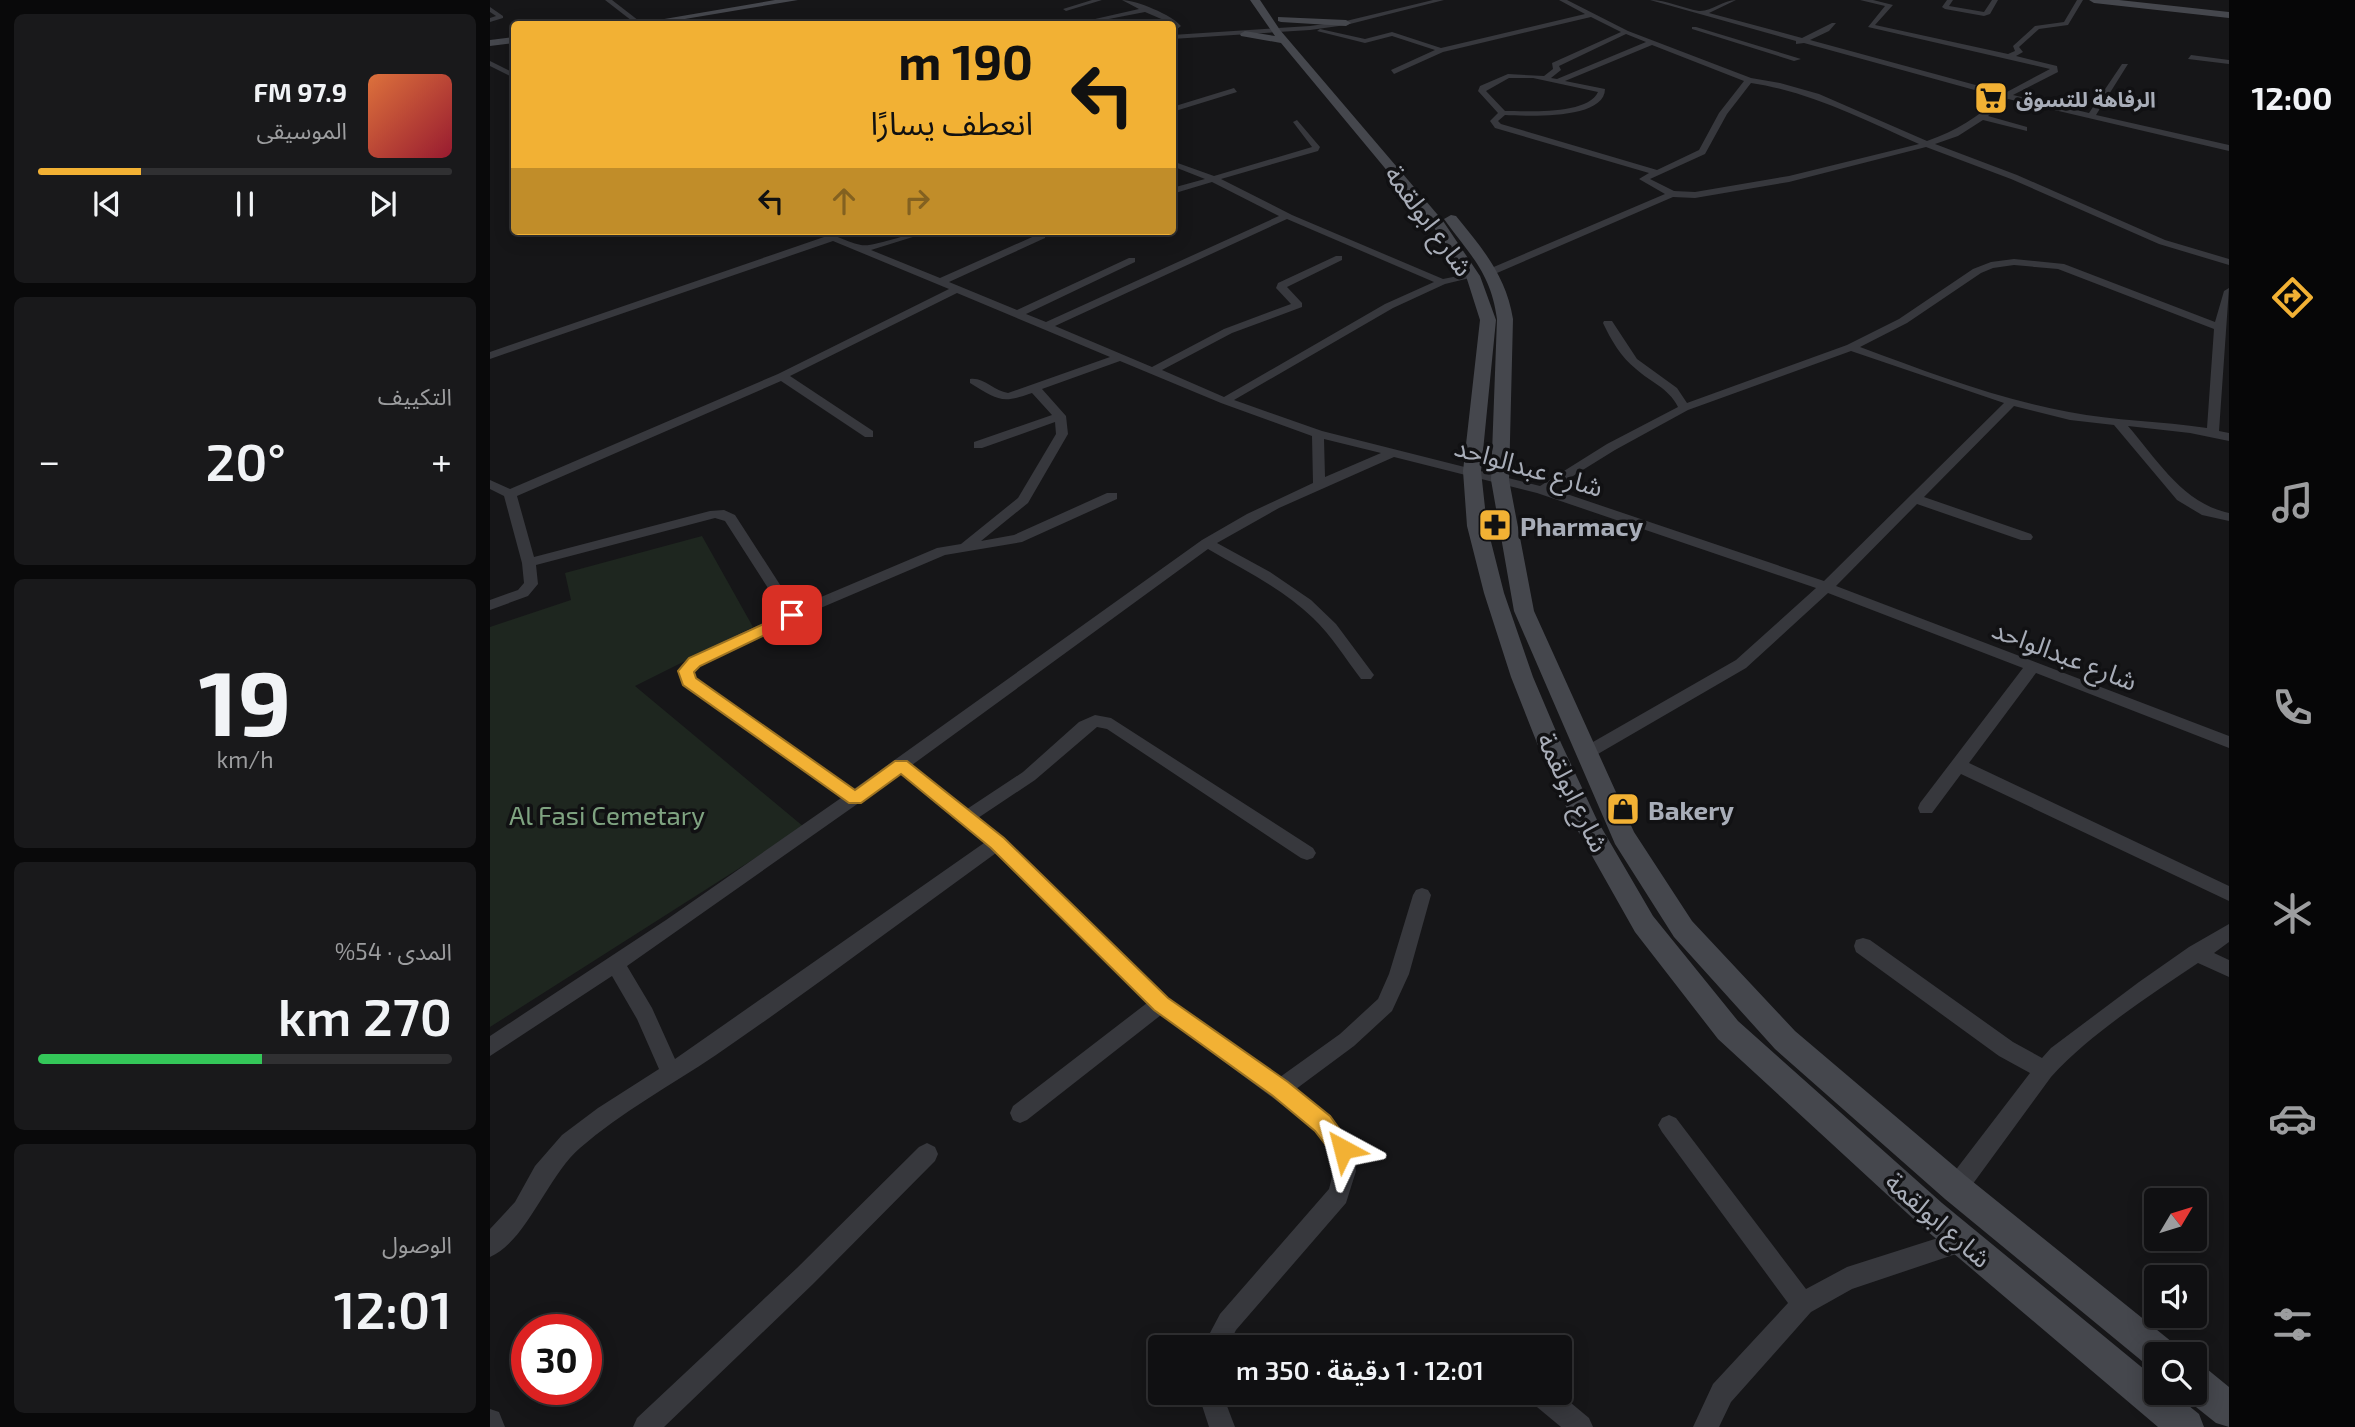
<!DOCTYPE html>
<html lang="ar">
<meta charset="utf-8">
<style>
:root{--surface:#101012;--page:#19191b;--text:#f1f3f6;--muted:#9c9d9f;--line:#303032;--accent:#f2b134}
body{margin:0;font-family:"Exo 2","Noto Sans Arabic",sans-serif;background:var(--page);color:var(--text);direction:rtl;height:100vh;display:flex;flex-direction:column;font-size:26px;white-space:nowrap}
*{box-sizing:border-box;margin:0}
p{font-size:23px;color:var(--muted)}
.icon{flex:none;width:38px;height:38px;fill:none;stroke:currentColor;stroke-width:2;stroke-linecap:round;stroke-linejoin:round}
.map{position:relative;flex:1;overflow:hidden;direction:ltr}
.drawer{display:flex;flex-direction:column;gap:14px;padding:14px;background:#09090a;width:490px}
.drawer>*{flex:none}
.top-card{position:absolute;left:21px;top:21px;width:665px;height:214px;border-radius:7px;box-shadow:0 4px 18px #0003,0 0 0 2px var(--line);direction:rtl;background:#f2b134;color:#111;overflow:hidden}
.needle{width:46px;rotate:52deg}
.tools{position:absolute;left:1654px;top:1188px;display:grid;gap:14px}
.tools a{display:grid;place-items:center;width:63px;height:63px;border-radius:7px;background:var(--surface);box-shadow:0 4px 18px #0003,0 0 0 2px var(--line);font-size:35px}
.speed{position:absolute;left:21px;top:1314px;display:flex;gap:14px;font-size:35px;font-weight:700;text-align:center}
.speed>*{display:grid;place-content:center;width:91px;height:91px;border-radius:50%;background:var(--surface);box-shadow:0 4px 18px #0003,0 0 0 2px var(--line);line-height:1}
.speed .limit{border:10px solid #d22;background:#fff;color:#111}
.pin{position:absolute;display:grid;place-items:center;width:60px;height:60px;color:#fff;margin:-30px;border-radius:14px;box-shadow:0 4px 10px #0006}
.me{position:absolute;width:77px;margin:-38px;rotate:322deg;stroke-linejoin:round;filter:drop-shadow(0 0 5px #0008)}
.turn{display:flex;align-items:center;gap:24px;height:147px;padding:0 28px;font-size:32px}
.turn .icon{width:91px;height:91px;stroke-width:2.5}
.turn b{display:block;font-size:49px;line-height:60px}
.lanes{display:flex;align-items:center;height:66px;padding:0 28px;background:#0003;justify-content:center;gap:35px;direction:ltr}
.lanes .off{opacity:.35}
.big{font-size:52px;font-weight:600;line-height:1.1}
.drawer .widget{flex:1;display:flex;flex-direction:column;justify-content:center;gap:10px;min-width:0;padding:0 24px;border-radius:10px;background:var(--page)}
.drawer .dial{align-items:center;gap:0}
.dial b{font-size:91px;line-height:1}
.song{display:flex;align-items:center;gap:21px}
.cover{width:84px;height:84px;border-radius:10px;background:linear-gradient(135deg,hsl(20 70% 55%),hsl(350 70% 35%))}
.played{height:7px;border-radius:4px;background:linear-gradient(90deg,var(--accent) 25%,var(--line) 25%)}
.keys{display:flex;justify-content:space-around;direction:ltr}
.heat{display:flex;justify-content:space-between;align-items:center;font-size:38px;direction:ltr}
.charge{height:10px;border-radius:5px;background:linear-gradient(90deg,#34c759 54%,var(--line) 0)}
.trip{position:absolute;left:658px;top:1335px;width:424px;height:70px;border-radius:7px;background:var(--surface);box-shadow:0 4px 18px #0003,0 0 0 2px var(--line);font-weight:600;line-height:70px;text-align:center;direction:rtl}
main{display:flex;flex:1;min-height:0}
.tab-bar{display:flex;flex-direction:column;width:126px;justify-content:space-around;align-items:center;background:#060607;color:var(--muted)}
.tab-bar .icon{width:49px;height:49px}
.tab-bar .current{color:var(--accent)}
.tab-bar b{font-size:32px;color:var(--text)}
.map>svg:first-child{display:block}
.green{fill:#1e261f}
.lines{fill:none;stroke-linecap:round;stroke-linejoin:round}
.street{fill:#37383d;fill-rule:evenodd}
.secondary{fill:#45474d;fill-rule:evenodd}
.route{fill:#f2b134;stroke:#9d7322;stroke-width:2}
.labels{text-anchor:middle;dominant-baseline:central;stroke-width:7;stroke-linejoin:round;paint-order:stroke}
.far-poi-label{font-size:21px;font-weight:bold;fill:#a8adb8;stroke:#111113;text-anchor:start}
.street-label{font-size:26px;fill:#a8adb8;stroke:#111113}
.poi-label{font-size:26px;font-weight:bold;fill:#a8adb8;stroke:#111113;text-anchor:start}
.park-label{font-size:26px;fill:#7fa381;stroke:#111113}
</style>
<main>
<nav class="tab-bar">
<b>12:00</b>
<svg class="icon current" aria-label="directions" viewBox="0 0 24 24"><path d="M12 3l9 9-9 9-9-9zM9 14v-3h6M13 9l2 2-2 2"/></svg>
<svg class="icon" aria-label="music" viewBox="0 0 24 24"><path d="M9 18V5l10-2v13"/><circle cx="6" cy="18" r="3"/><circle cx="16" cy="16" r="3"/></svg>
<svg class="icon" aria-label="phone" viewBox="0 0 24 24"><path d="M5 4h4l2 5-3 2q2 4 5 5l2-3 5 2v4C11 20 4 13 5 4z"/></svg>
<svg class="icon" aria-label="climate" viewBox="0 0 24 24"><path d="M12 3v18M4 7l16 10M4 17L20 7"/></svg>
<svg class="icon" aria-label="car" viewBox="0 0 24 24"><path d="M5 17H2v-5l4-1 3-4h7l3 4 3 1v5h-3M9 17h6M6 11h13"/><circle cx="7" cy="17" r="2"/><circle cx="17" cy="17" r="2"/></svg>
<svg class="icon" aria-label="filters" viewBox="0 0 24 24"><path d="M4 7h16M4 17h16"/><circle cx="9" cy="7" r="2"/><circle cx="15" cy="17" r="2"/></svg>
</nav>
<div class="map">
<svg width="1739" height="1427" viewBox="0 0 1739 1427">
<rect width="100%" height="100%" fill="#161618"/>
<polygon class="green" points="212,536 263,627 145,686 314,827 0,1027 0,627 81,600 75,573"/>
<g class="lines">
<g class="street">
<polygon points="115,0 122,0 153,24 146,24"/>
<polygon points="602,0 612,0 576,11 573,9"/>
<path d="M632,0c14,0 50,15 59,26l-9,7 1,-9 -28,-12 -62,12h-10l66,-15z"/>
<polygon points="943,0 954,0 856,25 820,30 682,39 682,35 820,26 856,21"/>
<path d="M1069,0h8l61,31 123,47 29,5 39,11 108,47c29,-10 51,-24 73,-44l-196,-54 -8,1v-3l-146,-41c17,0 32,8 49,11 12,1 24,-11 37,-11l-27,13 93,25 30,-15h4l-7,8 -19,9 195,53 45,-24 -182,-42 17,-21 -25,-6h13l20,5 -18,20 133,29 7,-3 -2,-5 22,-20 29,-4 13,-22h6l-15,25 -29,4 -20,18 4,5 -7,4 41,10 1,6 -45,23 76,18 33,-49h6l-32,51 133,30v6l-221,-52 -20,17 39,11v4l-44,-11 -25,16 -23,8 82,31 148,65 64,19v6l-70,-21 -148,-65 -85,-32 -137,35 -94,16 -22,-1 -176,76h-8v-4l176,-75 -26,-15 10,-6 -154,-45 -5,-7 8,-8 -20,-22 2,-5 28,-12 36,2 9,-7 -1,-6 69,-31 -30,-15 -148,35 -49,22 -3,-4 44,-20 -43,-14 -27,7 -48,-12 3,-2 45,10 27,-7 49,16 144,-34zM1136,34l20,8 -89,37 -6,-1 10,-8 -2,-4zM1162,45l92,36 -25,32 -20,37 -42,20 -156,-46 -3,-3 7,-6c22,1 100,5 100,-26l-40,-8zM1019,78h24l65,14c-10,23 -71,19 -93,19l-19,-20zM1261,83c60,9 113,37 168,61l-130,32 -94,16 -21,-1 -24,-12 55,-25 22,-40z"/>
<polygon points="1457,0 1463,0 1459,6 1494,12 1502,0 1508,0 1500,14 1494,16 1455,9 1452,7"/>
<polygon points="0,7 13,16 13,18 0,22 0,18 6,16 0,12"/>
<polygon points="170,20 182,23 183,24 168,23"/>
<polygon points="1202,27 1206,27 1311,59 1304,61 1202,29"/>
<polygon points="1701,55 1739,60 1739,64 1698,59"/>
<polygon points="0,61 24,73 24,78 0,66"/>
<polygon points="744,88 747,92 682,112 682,107"/>
<path d="M807,120l23,27 -2,4 -97,28 71,36 151,64 30,-6 5,3 -33,8 -52,24 -159,92 88,31 218,55 67,-42 71,-37c-9,-19 -28,-25 -42,-38 -15,-12 -25,-29 -33,-46l1,-2h8l25,38 40,29 10,15 160,-58 52,-26 74,-50 18,-7 23,-3 50,5 151,58 9,-31 5,-3 -10,143 10,2v8l-39,-8 -62,-7c30,35 55,77 101,87v8l-27,-6 -25,-15 -63,-75 -44,-5 -56,-14 -90,91 107,37 2,3 -2,3h-10l-104,-36 -81,82 393,150v12l-193,-75 -67,90 260,123v15l-268,-127 -29,39h-12l-2,-5 2,-5 103,-135 -195,-75 -82,75 -155,90h-12l-2,-4 2,-4 157,-90 80,-72 -279,-95 -143,-36 -115,51 -62,35 53,29 41,28 25,24 35,47 3,4 -3,4h-10c-16,-21 -29,-43 -48,-61 -30,-29 -69,-48 -105,-69l-296,216 55,44 56,-37 56,-50 16,-7 16,3 202,130 3,5 -3,5 -6,2 -6,-2 -194,-129 -10,-2 -62,53 -57,38 25,20 165,160 112,79 60,-43 38,-35 11,-25 24,-79 3,-5 6,-2 6,2 3,5 -22,79 -17,37 -38,35 -58,43 34,27 21,26 5,29 -10,32 -110,127 -9,18h-25l18,-34 109,-125c8,-29 4,-36 -13,-59l-155,-115 -134,105 -7,3 -7,-3 -3,-7 3,-7 134,-103 -151,-150c-93,67 -185,137 -280,202 -46,31 -95,57 -136,93 -32,27 -54,94 -90,109v-28l25,-27 20,-36 27,-31 36,-27 61,-39 -22,-50 -25,-43 -122,80v-20l176,-116 175,-122 -160,-117 -3,-10 11,-13 95,-45 -59,-92 -10,-3 -179,47 2,19 -10,12 -38,14v-10l28,-10 6,-7 -2,-20 -18,-67 -14,-7v-9l20,9 268,-115 171,-85 -116,-48 -343,118v-7l334,-115 -11,-6c19,0 31,11 48,14 12,3 51,-14 71,-14l-61,19 69,28 99,-44h6v4l-96,44 68,28 112,-52h6v4l-109,52 20,8 233,-106 -67,-34 -40,12v-6l33,-9 -33,-13v-5l42,15 98,-29 -19,-25zM797,219l147,63 -49,22 -161,93 -62,-27 70,-37 70,-26v-4l-15,-16 55,-27v-4h-6l-58,27 -2,5 15,16 -67,25 -72,38 -97,-41zM1524,265l44,4 156,60 -7,99c-46,-7 -92,-7 -138,-16 -72,-13 -141,-40 -209,-65l47,-24 74,-50 12,-5zM467,293l153,64 -102,36c-14,-2 -24,-16 -38,-14v4c28,17 31,21 62,10l20,22 -78,27v6h8l73,-26 1,12 -38,64 -57,46 -24,4 -142,60 -60,-93 -11,-5 -14,1 -176,46 -17,-61 264,-115 84,56h8v-6l-83,-55zM1361,351l153,52 -180,178 -272,-92 63,-39 73,-40zM630,361l101,42 91,33 1,47 -66,31 -45,26 -348,249 -158,-111 -2,-6 5,-6 98,-48 148,-63 77,-13 95,-43v-6h-10l-93,42 -33,6 47,-38 40,-69 -2,-18 -24,-27zM834,439l57,14 -56,24zM410,774l84,69 -309,216 -23,-51 -25,-42z"/>
<path d="M1739,924v18l-15,11 15,7v17l-31,-14c-49,33 -107,70 -147,114l-87,119 -8,3 -8,-3 -3,-8 3,-8 82,-107 -31,-17 -143,-104 -2,-6 2,-6 7,-2 7,2 143,102 29,16 9,-10 88,-66 50,-35z"/>
<polygon points="1179,1115 1186,1118 1316,1289 1357,1267 1473,1230 1481,1233 1484,1241 1481,1249 1362,1289 1321,1312 1241,1402 1229,1427 1203,1427 1223,1384 1298,1303 1172,1132 1168,1125 1172,1118"/>
<polygon points="437,1143 445,1147 448,1154 445,1161 323,1284 174,1427 143,1427 147,1418 307,1268 429,1147"/>
<polygon points="708,1393 732,1393 745,1427 719,1427"/>
<polygon points="1038,1393 1069,1393 1099,1418 1103,1427 1071,1427 1041,1402"/>
<polygon points="0,1409 9,1412 15,1427 0,1427"/>
</g>
<g class="secondary">
<polygon points="285,0 308,0 165,24 145,24"/>
<polygon points="760,0 770,0 790,30 953,221 990,276 1006,320 991,471 997,526 1014,593 1043,677 1071,743 1107,820 1163,916 1248,1021 1452,1203 1666,1379 1666,1393 1683,1393 1709,1414 1714,1427 1668,1427 1430,1225 1228,1039 1145,932 1084,824 1047,743 1021,677 994,593 977,526 973,471 990,320 976,276 943,226 791,43 751,36 750,34 755,31 785,36"/>
<polygon points="1599,0 1629,0 1739,12 1739,18 1604,3"/>
<polygon points="788,17 856,20 861,23 856,26 791,22 788,21"/>
<polygon points="24,37 24,43 0,46 0,40"/>
<path d="M961,215l5,1c27,33 50,60 57,103l-4,161 25,131 100,221 58,89 103,110 172,146 205,165 5,12h-21v16l-8,-4 -203,-167 -170,-150 -101,-112 -59,-93 -101,-233 -23,-131 6,-161c-6,-46 -27,-64 -53,-100z"/>
<polygon points="1704,1365 1717,1369 1739,1387 1739,1427 1726,1423 1691,1395 1704,1393"/>
</g>
</g>
<polygon class="route" points="302,611 308,612 310,615 308,619 210,666 204,672 206,678 365,790 405,761 417,761 514,838 678,998 798,1082 840,1116 864,1149 860,1157 853,1160 845,1157 825,1131 783,1096 664,1010 501,848 411,774 371,803 359,803 193,685 188,671 199,658"/>
<defs>
<symbol id="supermarket-square" viewBox="-11 -11 22 22"><rect x="-9" y="-9" width="18" height="18" rx="4" fill="#f2b134" stroke="#111113"/><path d="M-6-5.5h2.5l.6 2H6L4.5 2H-2.5L-4.4-4H-6ZM-1.5 3.2a1.3 1.3 0 1 0 .1 0ZM3 3.2a1.3 1.3 0 1 0 .1 0Z" fill="#111"/></symbol>
<symbol id="pharmacy-square" viewBox="-11 -11 22 22"><rect x="-9" y="-9" width="18" height="18" rx="4" fill="#f2b134" stroke="#111113"/><path d="M-2-6h4v4h4v4h-4v4h-4v-4h-4v-4h4Z" fill="#111"/></symbol>
<symbol id="shop-square" viewBox="-11 -11 22 22"><rect x="-9" y="-9" width="18" height="18" rx="4" fill="#f2b134" stroke="#111113"/><path d="M-5-2.5h2.3a2.7 3.5 0 0 1 5.4 0H5L5.5 6h-11ZM-1.5-2.5h3a1.5 2.3 0 0 0-3 0Z" fill="#111"/></symbol>
</defs>
<g fill-rule="evenodd">
<use href="#supermarket-square" x="1482" y="79" width="38" height="38"/>
<use href="#pharmacy-square" x="986" y="506" width="38" height="38"/>
<use href="#shop-square" x="1114" y="790" width="38" height="38"/>
</g>
<g class="labels">
<g class="far-poi-label">
<text x="1526" y="98">الرفاهة للتسوق</text>
</g>
<g class="street-label">
<text transform="translate(940 220) rotate(54)">شارع ابولقمة</text>
<text transform="translate(1039 466) rotate(16)">شارع عبدالواحد</text>
<text transform="translate(1575 654) rotate(21)">شارع عبدالواحد</text>
<text transform="translate(1084 792) rotate(64)">شارع ابولقمة</text>
<text transform="translate(1449 1219) rotate(41)">شارع ابولقمة</text>
</g>
<g class="poi-label">
<text x="1030" y="525">Pharmacy</text>
<text x="1158" y="809">Bakery</text>
</g>
<g class="park-label">
<text x="117" y="814">Al Fasi Cemetary</text>
</g>
</g>
</svg>
<div class="tools">
<a><svg class="needle" viewBox="-14 -14 28 28"><path d="M0-13l5 13h-10z" fill="#e53935"/><path d="M0 13l5-13h-10z" fill="#9c9d9f"/></svg></a>
<a><svg class="icon" aria-label="sound" viewBox="0 0 24 24"><path d="M4 9h4l5-4v14l-5-4H4zM17 9q2 3 0 6"/></svg></a>
<a><svg class="icon" aria-label="search" viewBox="0 0 24 24"><circle cx="10" cy="10" r="6"/><path d="M15 15l6 6"/></svg></a>
</div>
<div class="speed"><div class="limit">30</div></div>
<div class="pin" style="left:302px;top:615px;background:#d93025"><svg class="icon" aria-label="arrive" viewBox="0 0 24 24"><path d="M6 21V4h12l-3 4 3 4H6"/></svg></div>
<svg class="me" style="left:853px;top:1149px" viewBox="-20 -20 40 40"><path d="M0-17L14 15 0 8-14 15z" fill="#f2b134" stroke="#fff" stroke-width="4"/></svg>
<div class="trip">12:01 · 1 دقيقة · 350 m</div>
<div class="top-card">
<div class="turn"><svg class="icon" aria-label="left" viewBox="0 0 24 24"><path d="M17 20v-9H6M10 6l-5 5 5 5"/></svg><div><b>190 m</b>انعطف يسارًا</div></div>
<div class="lanes"><svg class="icon" aria-label="left" viewBox="0 0 24 24"><path d="M17 20v-9H6M10 6l-5 5 5 5"/></svg><svg class="icon off" aria-label="ahead" viewBox="0 0 24 24"><path d="M12 20V5M6 11l6-6 6 6"/></svg><svg class="icon off" aria-label="right" viewBox="0 0 24 24"><path d="M7 20v-9h11M14 6l5 5-5 5"/></svg></div>
</div>
</div>
<section class="drawer">
<div class="widget">
<div class="song"><i class="cover"></i><div><b>97.9 FM</b><p>الموسيقى</p></div></div>
<div class="played"></div>
<div class="keys"><svg class="icon" aria-label="previous" viewBox="0 0 24 24"><path d="M18 5L8 12l10 7zM5 5v14"/></svg><svg class="icon" aria-label="pause" viewBox="0 0 24 24"><path d="M8 5v14M16 5v14"/></svg><svg class="icon" aria-label="next" viewBox="0 0 24 24"><path d="M6 5l10 7-10 7zM19 5v14"/></svg></div>
</div>
<div class="widget"><p>التكييف</p>
<div class="heat"><a>−</a><b class="big">20°</b><a>+</a></div>
</div>
<div class="widget dial"><b>19</b><p>km/h</p></div>
<div class="widget"><p>المدى · 54%</p><b class="big">270 km</b><div class="charge"></div></div>
<div class="widget"><p>الوصول</p><b class="big">12:01</b></div>
</section>
</main>
